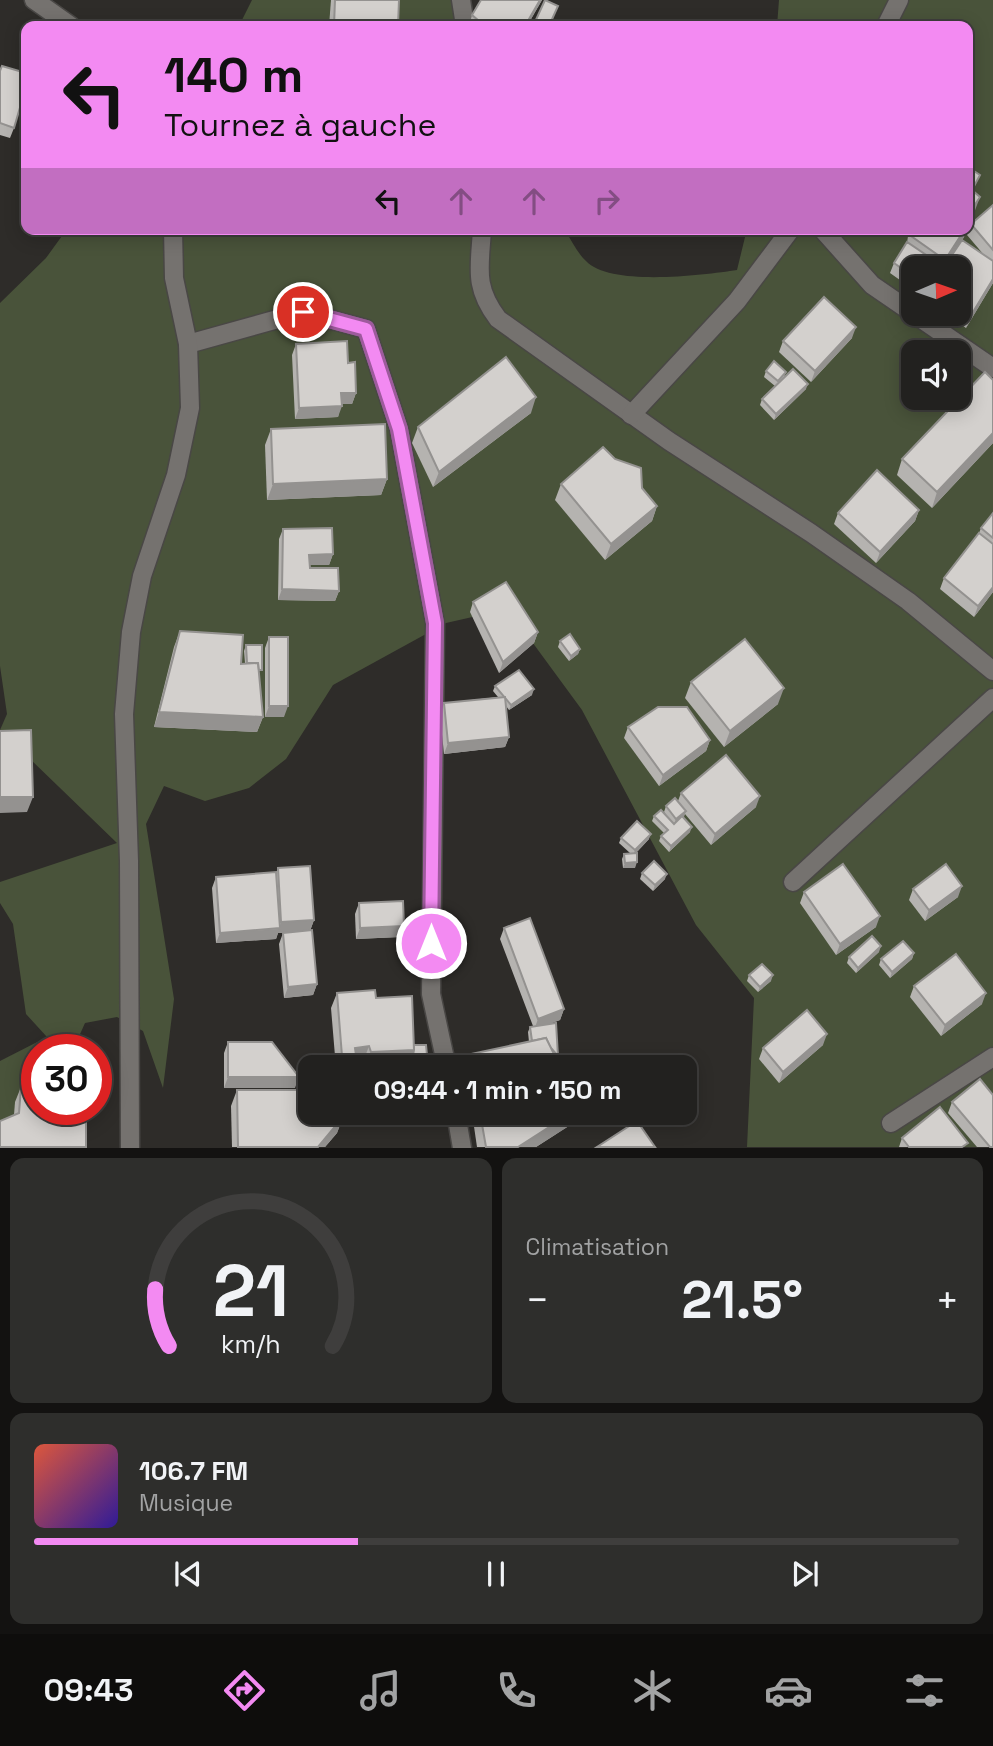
<!DOCTYPE html>
<html lang="fr">
<meta charset="utf-8">
<style>
:root{--surface:#22211f;--page:#2e2e2c;--text:#f1f3f6;--muted:#a2a3a4;--line:#3f3e3d;--accent:#f38af2}
body{margin:0;font-family:"Space Grotesk",sans-serif;background:var(--page);color:var(--text);height:100vh;display:flex;flex-direction:column;font-size:26px;white-space:nowrap}
*{box-sizing:border-box;margin:0}
p{font-size:23px;color:var(--muted)}
.icon{flex:none;width:38px;height:38px;fill:none;stroke:currentColor;stroke-width:2;stroke-linecap:round;stroke-linejoin:round}
.map{position:relative;height:1148px;overflow:hidden}
.panel{display:flex;flex-direction:column;gap:10px;padding:10px;background:#131211;flex:1}
.panel>*{flex:none}
.hud{position:absolute;left:21px;top:21px;width:952px;height:214px;border-radius:14px;box-shadow:0 4px 18px #0003,0 0 0 2px var(--line);background:#f38af2;color:#111;overflow:hidden}
.needle{width:46px;rotate:88deg}
.fabs{position:absolute;left:901px;top:256px;display:grid;gap:14px}
.fabs a{display:grid;place-items:center;width:70px;height:70px;border-radius:14px;background:var(--surface);box-shadow:0 4px 18px #0003,0 0 0 2px var(--line);font-size:35px}
.speed{position:absolute;left:21px;top:1034px;display:flex;gap:14px;font-size:35px;font-weight:700;text-align:center}
.speed>*{display:grid;place-content:center;width:91px;height:91px;border-radius:50%;background:var(--surface);box-shadow:0 4px 18px #0003,0 0 0 2px var(--line);line-height:1}
.speed .limit{border:10px solid #d22;background:#fff;color:#111}
.pin{position:absolute;display:grid;place-items:center;width:60px;height:60px;color:#fff;margin:-30px;border:4px solid #fff;border-radius:50%;box-shadow:0 2px 7px #0007}
.me{position:absolute;width:77px;margin:-38px;rotate:0deg;stroke-linejoin:round;filter:drop-shadow(0 0 5px #0008)}
.turn{display:flex;align-items:center;gap:24px;height:147px;padding:0 28px;font-size:32px}
.turn .icon{width:91px;height:91px;stroke-width:2.5}
.turn b{display:block;font-size:49px;line-height:60px}
.lanes{display:flex;align-items:center;height:66px;padding:0 28px;background:#0003;justify-content:center;gap:35px;direction:ltr}
.lanes .off{opacity:.35}
.big{font-size:52px;font-weight:700;line-height:1.1}
.panel .widget{flex:1;display:flex;flex-direction:column;justify-content:center;gap:10px;min-width:0;padding:0 24px;border-radius:14px;background:var(--page)}
.panel .dial{align-items:center;gap:0}
.dial svg{height:182px;overflow:visible;fill:none;stroke:var(--line);stroke-width:7;stroke-linecap:round;text-anchor:middle}
.dial text{fill:var(--text);stroke:none}
.song{display:flex;align-items:center;gap:21px}
.cover{width:84px;height:84px;border-radius:10px;background:linear-gradient(135deg,hsl(10 70% 55%),hsl(250 70% 35%))}
.played{height:7px;border-radius:4px;background:linear-gradient(90deg,var(--accent) 35%,var(--line) 35%)}
.keys{display:flex;justify-content:space-around;direction:ltr}
.heat{display:flex;justify-content:space-between;align-items:center;font-size:38px;direction:ltr}
.panel .tiles{flex:1;display:grid;gap:10px;grid-template-columns:1fr 1fr}
.widget:last-child{grid-column:span 2}
.trip{position:absolute;left:298px;top:1055px;width:399px;height:70px;border-radius:14px;background:var(--surface);box-shadow:0 4px 18px #0003,0 0 0 2px var(--line);font-weight:700;line-height:70px;text-align:center}
.tab-bar{display:flex;height:112px;justify-content:space-around;align-items:center;background:#0e0d0c;color:var(--muted)}
.tab-bar .icon{width:49px;height:49px}
.tab-bar .current{color:var(--accent)}
.tab-bar b{font-size:32px;color:var(--text)}
.map>svg:first-child{display:block}
.green{fill:#49533a;fill-rule:evenodd}
.lines{fill:none;stroke-linecap:round;stroke-linejoin:round}
.minor-casing{stroke:#494745;stroke-width:21}
.minor{stroke:#75726f;stroke-width:18}
.wall{fill:#b5b3b0}
.shaded-wall{fill:#949290}
.building{fill:#d3d0cd;stroke:#949290;stroke-width:2}
.route-casing{stroke:#9e5a9d;stroke-width:18}
.route{stroke:#f38af2;stroke-width:12}
</style>
<div class="map">
<svg width="993" height="1148" viewBox="0 0 993 1148">
<rect width="100%" height="100%" fill="#2e2c29"/>
<g class="green">
<polygon points="252,0 459,0 461,26 239,26"/>
<path d="M779,0h214v1147h-246l7,-149 -58,-73 -114,-215 -55,-75 -37,-22 -44,10 -113,62 -47,74 -37,29 -44,13 -41,-15 -18,38 28,175 -11,89 -20,-57 -26,-14 -32,6 -12,27h-36v60l-37,37v-86l47,-24 -21,-23 -13,-90 -13,-21v-21l117,-39 -117,-113 7,-16 -7,-48v-363l46,-45 21,-29h497c7,10 13,24 22,32 24,26 118,14 151,9l10,-41h221v-203h-191zM914,268h45v45h-45zM914,352h45v45h-45z"/>
</g>
<g class="lines">
<defs>
<g id="minor">
<polyline points="34,0 71,26"/>
<polyline points="461,0 465,26"/>
<polyline points="886,26 899,0"/>
<path d="M482,229c-2,38 -9,57 16,90l171,122 142,92 97,68 85,70"/>
<polyline points="822,229 872,285 993,368"/>
<polyline points="188,344 303,312 366,329 399,429 435,623 431,994 447,1068"/>
<polyline points="631,415 737,301 791,229"/>
<polyline points="793,882 993,698"/>
<polyline points="456,1113 462,1148"/>
<polyline points="891,1123 993,1057"/>
<polyline points="130,1148 129,861 124,714 131,632 142,576 176,475 190,408 188,344 174,278 173,229"/>
</g>
</defs>
<use href="#minor" class="minor-casing"/>
<use href="#minor" class="minor"/>
</g>
<g class="wall">
<polygon points="331,0 399,0 398,26 329,26"/>
<polygon points="481,0 542,0 527,26 469,26 472,15"/>
<polygon points="0,70 14,128 10,138 0,135"/>
<polygon points="993,205 993,283 966,328 945,313 959,313 959,268 914,268 914,290 890,273 894,263 907,243 909,229 965,229 964,237 960,244 984,255 967,235 971,224"/>
<polygon points="852,338 811,382 779,352 783,341"/>
<polygon points="296,344 348,363 356,393 352,404 341,404 338,417 295,419 292,355"/>
<polygon points="766,371 786,372 784,377 806,389 774,420 760,405 762,399 775,386 764,377"/>
<polygon points="993,380 993,443 932,508 897,475 902,459"/>
<polygon points="531,413 433,487 412,443 418,427"/>
<polygon points="271,429 387,479 381,495 267,500 265,445"/>
<polygon points="561,484 642,488 657,506 652,521 605,560 555,500"/>
<polygon points="919,510 915,521 876,563 834,524 838,513"/>
<polygon points="993,513 993,592 974,617 940,589 944,578 979,533 981,528"/>
<polygon points="283,529 333,554 329,565 310,565 310,568 339,591 335,601 278,600 279,539"/>
<polygon points="473,602 538,632 534,643 499,673 470,612"/>
<polygon points="180,631 241,664 245,663 244,651 246,645 260,675 259,675 263,717 257,732 154,727 174,647"/>
<polygon points="269,637 284,717 265,717 265,648"/>
<polygon points="560,641 580,649 578,654 569,661 558,647"/>
<polygon points="691,682 778,704 724,747 685,698"/>
<polygon points="495,686 532,695 509,710 506,706 509,737 505,747 444,754 440,714 444,703 498,697 493,691"/>
<polygon points="628,727 710,740 706,751 659,786 624,738"/>
<polygon points="681,793 756,807 711,845 685,814 683,817 690,832 669,852 659,841 661,836 664,833 652,821 654,816 669,819 664,812 666,806 678,801"/>
<polygon points="621,838 649,839 636,853 635,868 623,868 622,859 624,854 630,853 619,843"/>
<polygon points="278,868 314,920 310,931 317,984 313,995 284,998 279,944 283,933 298,932 278,933 276,939 216,943 212,888 216,877 276,873"/>
<polygon points="642,873 665,879 653,891 640,879"/>
<polygon points="913,889 958,897 925,921 909,900"/>
<polygon points="804,892 876,927 836,955 800,903"/>
<polygon points="359,903 400,937 356,939 355,914"/>
<polygon points="504,928 564,1009 560,1020 548,1024 558,1056 557,1060 561,1068 466,1068 471,1054 529,1042 528,1032 530,1027 533,1026 500,939"/>
<polygon points="879,952 856,973 847,963 849,957"/>
<polygon points="914,953 912,959 890,978 879,965 881,959"/>
<polygon points="749,975 771,981 758,992 747,981"/>
<polygon points="914,986 982,1004 941,1036 910,997"/>
<polygon points="337,993 376,998 414,1045 425,1060 410,1060 409,1065 365,1068 363,1062 353,1063 351,1068 336,1068 331,1008"/>
<polygon points="228,1042 295,1088 224,1088 224,1053"/>
<polygon points="823,1045 779,1083 759,1059 763,1048"/>
<polygon points="21,1087 86,1147 14,1115 15,1102"/>
<polygon points="237,1090 343,1117 337,1133 325,1147 232,1147 231,1106"/>
<polygon points="952,1102 993,1147 977,1147 948,1113"/>
<polygon points="472,1113 578,1113 575,1122 536,1147 477,1147"/>
<polygon points="902,1138 966,1147 899,1147"/>
</g>
<g class="shaded-wall">
<polygon points="540,0 542,0 527,26 525,26"/>
<polygon points="980,197 974,213 968,222 968,215"/>
<polygon points="965,229 967,229 964,237 945,268 943,268 945,260"/>
<polygon points="993,279 993,283 966,328 970,317"/>
<polygon points="856,327 852,338 811,382 815,371"/>
<polygon points="808,384 806,389 774,420 776,414"/>
<polygon points="341,393 356,393 352,404 337,404"/>
<polygon points="536,397 531,413 433,487 439,472"/>
<polygon points="342,406 338,417 295,419 299,408"/>
<polygon points="993,433 993,443 932,508 937,492"/>
<polygon points="387,479 381,495 267,500 273,484"/>
<polygon points="657,506 652,521 605,560 611,544"/>
<polygon points="919,510 915,521 876,563 880,552"/>
<polygon points="333,554 329,565 305,565 309,555"/>
<polygon points="993,587 993,592 974,617 978,606"/>
<polygon points="282,589 339,591 335,601 278,600"/>
<polygon points="538,632 534,643 499,673 503,662"/>
<polygon points="580,649 578,654 569,661 571,656"/>
<polygon points="784,688 778,704 724,747 730,731"/>
<polygon points="534,689 532,695 509,710 511,705"/>
<polygon points="269,706 288,706 284,717 265,717"/>
<polygon points="159,712 263,717 257,732 154,727"/>
<polygon points="509,737 505,747 444,754 448,743"/>
<polygon points="710,740 706,751 659,786 663,775"/>
<polygon points="760,796 756,807 711,845 715,834"/>
<polygon points="0,797 33,797 27,812 0,813"/>
<polygon points="686,811 684,817 674,825 676,819"/>
<polygon points="692,827 690,832 669,852 671,846"/>
<polygon points="651,834 649,839 633,856 635,850"/>
<polygon points="637,862 635,868 623,868 625,863"/>
<polygon points="667,874 665,879 653,891 655,885"/>
<polygon points="962,886 958,897 925,921 929,910"/>
<polygon points="880,916 876,927 836,955 840,944"/>
<polygon points="314,920 310,931 278,933 276,939 216,943 220,933 279,929 281,922"/>
<polygon points="404,926 400,937 356,939 360,928"/>
<polygon points="881,946 879,952 856,973 858,968"/>
<polygon points="914,953 912,959 890,978 892,972"/>
<polygon points="773,975 771,981 758,992 760,987"/>
<polygon points="317,984 313,995 284,998 288,987"/>
<polygon points="986,993 982,1004 941,1036 945,1025"/>
<polygon points="564,1009 560,1020 534,1030 538,1019"/>
<polygon points="827,1034 823,1045 779,1083 783,1072"/>
<polygon points="369,1046 363,1062 353,1063 351,1068 338,1068 342,1056 355,1048"/>
<polygon points="414,1050 409,1065 365,1068 371,1052"/>
<polygon points="413,1055 427,1055 425,1060 411,1061"/>
<polygon points="228,1077 299,1077 295,1088 224,1088"/>
<polygon points="571,1113 578,1113 575,1122 536,1147 518,1147"/>
<polygon points="343,1117 337,1133 325,1147 318,1147"/>
</g>
<g class="building">
<polygon points="335,0 399,0 398,26 334,26"/>
<polygon points="481,0 540,0 525,26 485,26 472,15"/>
<polygon points="545,0 558,6 549,26 538,26 534,24"/>
<polygon points="2,66 26,73 26,87 14,128 0,123 0,71"/>
<polygon points="968,158 974,162 974,171 980,175 972,190 980,197 968,215"/>
<polygon points="993,205 993,250 971,224"/>
<polygon points="912,229 965,229 945,260 911,236"/>
<polygon points="962,240 993,261 993,279 970,317 959,309 959,268 914,268 914,277 894,263 907,242 944,267"/>
<polygon points="824,297 856,327 815,371 783,341"/>
<polygon points="347,341 348,363 355,362 356,393 341,393 342,406 299,408 296,344"/>
<polygon points="506,357 536,397 439,472 418,427"/>
<polygon points="774,361 786,372 778,381 766,371"/>
<polygon points="793,369 808,384 776,414 762,399"/>
<polygon points="985,372 993,380 993,433 937,492 902,459"/>
<polygon points="385,424 387,479 273,484 271,429"/>
<polygon points="603,447 615,459 641,468 642,488 657,506 611,544 561,484"/>
<polygon points="877,470 919,510 880,552 838,513"/>
<polygon points="993,513 993,538 981,528"/>
<polygon points="332,528 333,554 309,555 310,568 338,568 339,591 282,589 283,529"/>
<polygon points="979,533 993,544 993,587 978,606 944,578"/>
<polygon points="506,582 538,632 503,662 473,602"/>
<polygon points="180,631 243,635 241,664 258,663 263,717 159,712"/>
<polygon points="570,634 580,649 571,656 560,641"/>
<rect x="269" y="637" width="19" height="69"/>
<polygon points="745,639 784,688 730,731 691,682"/>
<polygon points="246,645 262,645 262,670 259,670 258,663 247,663"/>
<polygon points="519,670 534,689 511,705 495,686"/>
<polygon points="505,697 509,737 448,743 444,703"/>
<polygon points="658,707 687,707 710,740 663,775 628,727"/>
<polygon points="31,730 33,797 0,797 0,731"/>
<polygon points="726,755 760,796 715,834 681,793"/>
<polygon points="675,798 686,811 676,819 666,806"/>
<polygon points="661,810 674,824 682,816 692,827 671,846 661,836 668,830 654,816"/>
<polygon points="637,821 651,834 635,850 621,838"/>
<polygon points="637,853 637,862 625,863 624,854"/>
<polygon points="654,861 667,874 655,885 642,873"/>
<polygon points="843,864 880,916 840,944 804,892"/>
<polygon points="946,864 962,886 929,910 913,889"/>
<polygon points="310,866 314,920 281,922 278,868"/>
<polygon points="276,872 280,928 220,933 216,877"/>
<polygon points="403,901 404,926 360,928 359,903"/>
<polygon points="530,918 564,1009 538,1019 504,928"/>
<polygon points="312,930 317,984 288,987 283,933"/>
<polygon points="872,936 881,946 858,968 849,957"/>
<polygon points="903,941 914,953 892,972 881,959"/>
<polygon points="956,954 986,993 945,1025 914,986"/>
<polygon points="762,964 773,975 760,987 749,975"/>
<polygon points="375,990 376,998 412,996 414,1050 371,1052 369,1046 355,1048 356,1055 342,1056 337,993"/>
<polygon points="807,1010 827,1034 783,1072 763,1048"/>
<polygon points="556,1023 558,1056 550,1047 546,1038 532,1041 530,1027"/>
<polygon points="546,1038 561,1068 473,1068 471,1054"/>
<polygon points="228,1042 272,1042 299,1077 228,1077"/>
<polygon points="414,1045 426,1045 427,1055 413,1055 414,1050"/>
<polygon points="980,1079 993,1095 993,1147 990,1147 952,1102"/>
<polygon points="21,1087 37,1087 37,1110 86,1110 86,1147 0,1147 0,1121 19,1113"/>
<polygon points="237,1090 310,1090 310,1113 341,1113 343,1117 318,1147 238,1147"/>
<polygon points="940,1107 968,1143 962,1147 909,1147 902,1138"/>
<polygon points="480,1113 571,1113 518,1147 486,1147"/>
<polygon points="637,1121 655,1147 597,1147"/>
</g>
<g class="lines">
<defs>
<polyline id="route" points="303,312 366,329 399,429 435,623 431,943"/>
</defs>
<use href="#route" class="route-casing"/>
<use href="#route" class="route"/>
</g>
</svg>
<div class="fabs">
<a><svg class="needle" viewBox="-14 -14 28 28"><path d="M0-13l5 13h-10z" fill="#e53935"/><path d="M0 13l5-13h-10z" fill="#a2a3a4"/></svg></a>
<a><svg class="icon" aria-label="sound" viewBox="0 0 24 24"><path d="M4 9h4l5-4v14l-5-4H4zM17 9q2 3 0 6"/></svg></a>
</div>
<div class="speed"><div class="limit">30</div></div>
<div class="pin" style="left:303px;top:312px;background:#d93025"><svg class="icon" aria-label="arrive" viewBox="0 0 24 24"><path d="M6 21V4h12l-3 4 3 4H6"/></svg></div>
<svg class="me" style="left:431px;top:943px" viewBox="-20 -20 40 40"><circle r="17" fill="#f38af2" stroke="#fff" stroke-width="3"/><path d="M0-11L8 9 0 5-8 9z" fill="#fff"/></svg>
<div class="trip">09:44 · 1 min · 150 m</div>
<div class="hud">
<div class="turn"><svg class="icon" aria-label="left" viewBox="0 0 24 24"><path d="M17 20v-9H6M10 6l-5 5 5 5"/></svg><div><b>140 m</b>Tournez à gauche</div></div>
<div class="lanes"><svg class="icon" aria-label="left" viewBox="0 0 24 24"><path d="M17 20v-9H6M10 6l-5 5 5 5"/></svg><svg class="icon off" aria-label="ahead" viewBox="0 0 24 24"><path d="M12 20V5M6 11l6-6 6 6"/></svg><svg class="icon off" aria-label="ahead" viewBox="0 0 24 24"><path d="M12 20V5M6 11l6-6 6 6"/></svg><svg class="icon off" aria-label="right" viewBox="0 0 24 24"><path d="M7 20v-9h11M14 6l5 5-5 5"/></svg></div>
</div>
</div>
<section class="panel">
<div class="tiles">
<div class="widget dial"><svg viewBox="0 0 100 80">
<path d="M14 69A42 42 0 1 1 86 69"/>
<path d="M14 69A42 42 0 0 1 8 44" stroke="#f38af2"/>
<text x="50" y="56" font-size="32" font-weight="700">21</text>
<text x="50" y="72" font-size="11">km/h</text>
</svg></div>
<div class="widget"><p>Climatisation</p>
<div class="heat"><a>−</a><b class="big">21.5°</b><a>+</a></div>
</div>
<div class="widget">
<div class="song"><i class="cover"></i><div><b>106.7 FM</b><p>Musique</p></div></div>
<div class="played"></div>
<div class="keys"><svg class="icon" aria-label="previous" viewBox="0 0 24 24"><path d="M18 5L8 12l10 7zM5 5v14"/></svg><svg class="icon" aria-label="pause" viewBox="0 0 24 24"><path d="M8 5v14M16 5v14"/></svg><svg class="icon" aria-label="next" viewBox="0 0 24 24"><path d="M6 5l10 7-10 7zM19 5v14"/></svg></div>
</div>
</div>
</section>
<nav class="tab-bar">
<b>09:43</b>
<svg class="icon current" aria-label="directions" viewBox="0 0 24 24"><path d="M12 3l9 9-9 9-9-9zM9 14v-3h6M13 9l2 2-2 2"/></svg>
<svg class="icon" aria-label="music" viewBox="0 0 24 24"><path d="M9 18V5l10-2v13"/><circle cx="6" cy="18" r="3"/><circle cx="16" cy="16" r="3"/></svg>
<svg class="icon" aria-label="phone" viewBox="0 0 24 24"><path d="M5 4h4l2 5-3 2q2 4 5 5l2-3 5 2v4C11 20 4 13 5 4z"/></svg>
<svg class="icon" aria-label="climate" viewBox="0 0 24 24"><path d="M12 3v18M4 7l16 10M4 17L20 7"/></svg>
<svg class="icon" aria-label="car" viewBox="0 0 24 24"><path d="M5 17H2v-5l4-1 3-4h7l3 4 3 1v5h-3M9 17h6M6 11h13"/><circle cx="7" cy="17" r="2"/><circle cx="17" cy="17" r="2"/></svg>
<svg class="icon" aria-label="filters" viewBox="0 0 24 24"><path d="M4 7h16M4 17h16"/><circle cx="9" cy="7" r="2"/><circle cx="15" cy="17" r="2"/></svg>
</nav>
